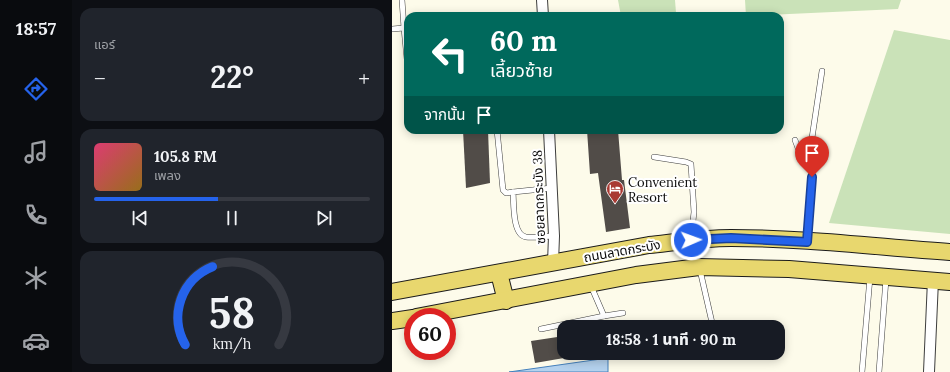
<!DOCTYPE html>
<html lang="th">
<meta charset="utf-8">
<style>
:root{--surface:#171b24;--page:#20242c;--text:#f1f3f6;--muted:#9ea1a6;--line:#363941;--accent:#2563eb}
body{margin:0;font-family:Lora,"Noto Sans Thai",serif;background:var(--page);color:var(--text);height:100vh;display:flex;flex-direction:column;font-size:15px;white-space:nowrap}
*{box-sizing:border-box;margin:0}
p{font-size:13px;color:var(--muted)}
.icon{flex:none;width:22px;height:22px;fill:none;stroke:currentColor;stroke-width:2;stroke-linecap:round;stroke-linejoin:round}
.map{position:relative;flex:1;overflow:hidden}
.sheet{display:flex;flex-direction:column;gap:8px;padding:8px;background:#0d0f14;width:320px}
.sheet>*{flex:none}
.banner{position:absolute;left:12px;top:12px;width:380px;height:122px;border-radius:12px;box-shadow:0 2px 10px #0003;background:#00695c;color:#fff;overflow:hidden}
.speed{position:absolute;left:12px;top:308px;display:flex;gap:8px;font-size:20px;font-weight:700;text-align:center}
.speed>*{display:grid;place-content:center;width:52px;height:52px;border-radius:50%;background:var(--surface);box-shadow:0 2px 10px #0003;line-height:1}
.speed .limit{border:6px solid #d22;background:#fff;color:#111}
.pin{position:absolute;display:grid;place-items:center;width:34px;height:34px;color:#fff;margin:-41px -17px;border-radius:50% 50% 50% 0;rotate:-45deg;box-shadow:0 0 4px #0007}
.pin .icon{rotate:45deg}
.me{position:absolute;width:44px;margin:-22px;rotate:88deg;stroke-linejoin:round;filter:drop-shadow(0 0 3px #0008)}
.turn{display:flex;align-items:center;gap:14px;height:84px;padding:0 20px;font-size:18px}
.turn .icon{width:52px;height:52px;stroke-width:2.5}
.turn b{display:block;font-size:28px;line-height:34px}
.then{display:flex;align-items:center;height:38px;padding:0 20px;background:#0003;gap:8px;font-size:15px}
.big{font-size:30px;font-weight:800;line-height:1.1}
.sheet .widget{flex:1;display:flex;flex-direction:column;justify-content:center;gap:6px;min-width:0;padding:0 14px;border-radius:12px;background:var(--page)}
.sheet .dial{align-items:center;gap:0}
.dial svg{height:104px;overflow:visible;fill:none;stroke:var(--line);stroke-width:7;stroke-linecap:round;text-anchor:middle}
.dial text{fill:var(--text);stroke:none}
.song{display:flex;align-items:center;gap:12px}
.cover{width:48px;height:48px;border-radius:6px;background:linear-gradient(135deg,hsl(340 70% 55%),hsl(40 70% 35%))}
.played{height:4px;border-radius:2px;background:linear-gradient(90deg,var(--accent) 45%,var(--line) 45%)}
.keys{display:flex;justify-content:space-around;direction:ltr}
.heat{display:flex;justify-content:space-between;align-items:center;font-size:22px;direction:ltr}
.trip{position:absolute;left:165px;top:320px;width:228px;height:40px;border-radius:12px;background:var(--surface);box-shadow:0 2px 10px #0003;font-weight:800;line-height:40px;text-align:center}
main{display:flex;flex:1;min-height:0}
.menu{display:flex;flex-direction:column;width:72px;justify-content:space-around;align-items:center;background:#090b0e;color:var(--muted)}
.menu .icon{width:28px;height:28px}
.menu .active{color:var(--accent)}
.menu b{font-size:18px;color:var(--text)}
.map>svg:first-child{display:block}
.green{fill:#cae2b8}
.water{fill:#b4d2ee;stroke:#4480bc}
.building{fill:#514c48}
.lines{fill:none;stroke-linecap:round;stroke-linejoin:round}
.service-casing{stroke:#3d3d3d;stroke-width:6}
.minor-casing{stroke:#3d3d3d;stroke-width:12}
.primary-casing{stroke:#1b1b1b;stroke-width:18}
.service{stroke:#fff;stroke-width:5}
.minor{stroke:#fff;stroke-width:10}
.primary{stroke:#e8d76e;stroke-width:16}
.route-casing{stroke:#184099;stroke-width:10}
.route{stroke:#2563eb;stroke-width:7}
.labels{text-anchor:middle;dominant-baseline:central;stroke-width:4;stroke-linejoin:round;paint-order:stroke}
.poi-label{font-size:13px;fill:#0a0a0a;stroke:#fff;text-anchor:start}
.street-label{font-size:13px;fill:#0a0a0a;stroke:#fff}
</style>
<main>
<nav class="menu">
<b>18:57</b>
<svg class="icon active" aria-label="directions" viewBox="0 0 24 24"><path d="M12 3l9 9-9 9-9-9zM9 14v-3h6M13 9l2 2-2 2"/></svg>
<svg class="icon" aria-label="music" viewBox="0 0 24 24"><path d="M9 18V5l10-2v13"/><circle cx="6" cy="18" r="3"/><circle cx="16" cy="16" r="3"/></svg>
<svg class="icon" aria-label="phone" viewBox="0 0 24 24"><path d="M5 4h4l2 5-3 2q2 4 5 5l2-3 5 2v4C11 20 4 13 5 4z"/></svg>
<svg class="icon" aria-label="climate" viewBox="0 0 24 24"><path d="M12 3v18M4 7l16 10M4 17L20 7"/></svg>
<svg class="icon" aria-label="car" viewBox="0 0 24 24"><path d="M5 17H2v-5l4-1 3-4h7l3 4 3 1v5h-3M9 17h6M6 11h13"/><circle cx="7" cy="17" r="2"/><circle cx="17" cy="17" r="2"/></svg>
</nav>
<section class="sheet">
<div class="widget"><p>แอร์</p>
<div class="heat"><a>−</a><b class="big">22°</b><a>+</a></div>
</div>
<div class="widget">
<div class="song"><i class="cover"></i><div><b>105.8 FM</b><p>เพลง</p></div></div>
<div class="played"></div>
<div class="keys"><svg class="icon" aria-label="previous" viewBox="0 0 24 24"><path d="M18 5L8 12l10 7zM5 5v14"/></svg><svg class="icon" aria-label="pause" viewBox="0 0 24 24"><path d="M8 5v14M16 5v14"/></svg><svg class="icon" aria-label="next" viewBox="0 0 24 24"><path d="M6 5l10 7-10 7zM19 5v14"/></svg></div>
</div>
<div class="widget dial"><svg viewBox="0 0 100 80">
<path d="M14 69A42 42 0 1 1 86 69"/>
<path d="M14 69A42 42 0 0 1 35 9" stroke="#2563eb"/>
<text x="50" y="56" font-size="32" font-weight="700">58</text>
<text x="50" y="72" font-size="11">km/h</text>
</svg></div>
</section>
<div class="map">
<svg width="558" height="372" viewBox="0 0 558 372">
<rect width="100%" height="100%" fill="#fdfbea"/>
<g class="green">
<polygon points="226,0 283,0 284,13 229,16"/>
<polygon points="353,0 509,0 506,9 354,16"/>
<polygon points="502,30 558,40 558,234 437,223"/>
</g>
<polygon class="water" points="216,358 216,372 117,372"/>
<g class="building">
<polygon points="71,130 96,130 98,183 74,188"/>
<polygon points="195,130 226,130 230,180 232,180 238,228 214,232 206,173 198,174"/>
<polygon points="172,336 172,358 143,363 139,341"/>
</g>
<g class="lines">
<defs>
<g id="service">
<polyline points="10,0 12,28"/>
<polyline points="0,29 12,28 16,70"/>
<polyline points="105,130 111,190 114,193 121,192"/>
<polyline points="403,140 406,148 418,160 420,177 415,239"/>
<polyline points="262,157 294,162 299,164 302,212 299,239"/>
<polyline points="417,158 430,71"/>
<path d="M160,188l-39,4c1,10 -1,43 13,45 8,1 19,-1 28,-1"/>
<polyline points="308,270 321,327"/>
<polyline points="199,286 212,316 231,313"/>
<polyline points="149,329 212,316"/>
<polyline points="326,353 327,355"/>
<polyline points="470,372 478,277"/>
<polyline points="487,372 494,279"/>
</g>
<g id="minor">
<polyline points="150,0 151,16"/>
<polyline points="157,130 162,236 161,263"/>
<polyline points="537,372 541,280"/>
</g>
<g id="primary">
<polyline points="107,273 114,301"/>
<path d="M0,292l257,-47c28,-3 55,-7 82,-7 73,0 147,9 219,14"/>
<polyline points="24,317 244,275 307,267 397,269 558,282"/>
<polyline points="0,321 21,318"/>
</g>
</defs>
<use href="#service" class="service-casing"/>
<use href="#minor" class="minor-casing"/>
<use href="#primary" class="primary-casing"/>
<use href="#service" class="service"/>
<use href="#minor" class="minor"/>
<use href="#primary" class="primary"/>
</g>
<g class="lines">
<defs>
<polyline id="route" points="299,240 339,238 415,242 420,177"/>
</defs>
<use href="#route" class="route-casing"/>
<use href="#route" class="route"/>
</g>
<defs>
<symbol id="hotel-pin" viewBox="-11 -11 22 30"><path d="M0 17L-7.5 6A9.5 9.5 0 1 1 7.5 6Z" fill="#a93a33" stroke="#fff"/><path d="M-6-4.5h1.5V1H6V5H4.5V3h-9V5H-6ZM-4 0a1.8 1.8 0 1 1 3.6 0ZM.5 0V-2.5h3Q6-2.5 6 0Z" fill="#fff"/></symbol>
</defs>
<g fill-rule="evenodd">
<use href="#hotel-pin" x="213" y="179" width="20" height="27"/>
</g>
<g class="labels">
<g class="poi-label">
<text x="236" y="182">Convenient<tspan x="236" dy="15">Resort</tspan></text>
</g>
<g class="street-label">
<text transform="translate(147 197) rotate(-92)">ซอยลาดกระบัง 38</text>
<text transform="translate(230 251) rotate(-10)">ถนนลาดกระบัง</text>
</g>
</g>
</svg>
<div class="speed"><div class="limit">60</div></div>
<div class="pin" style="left:420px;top:177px;background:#d93025"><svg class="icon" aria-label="arrive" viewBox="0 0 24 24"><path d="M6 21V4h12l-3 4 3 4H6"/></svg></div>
<svg class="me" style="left:299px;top:240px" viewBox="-20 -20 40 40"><circle r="17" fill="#2563eb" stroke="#fff" stroke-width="3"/><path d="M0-11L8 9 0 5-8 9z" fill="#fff"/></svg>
<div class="trip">18:58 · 1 นาที · 90 m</div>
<div class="banner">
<div class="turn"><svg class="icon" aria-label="left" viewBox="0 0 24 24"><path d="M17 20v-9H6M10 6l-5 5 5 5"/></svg><div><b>60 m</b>เลี้ยวซ้าย</div></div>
<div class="then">จากนั้น<svg class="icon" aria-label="arrive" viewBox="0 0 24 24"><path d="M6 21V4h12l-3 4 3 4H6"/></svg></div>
</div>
</div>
</main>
